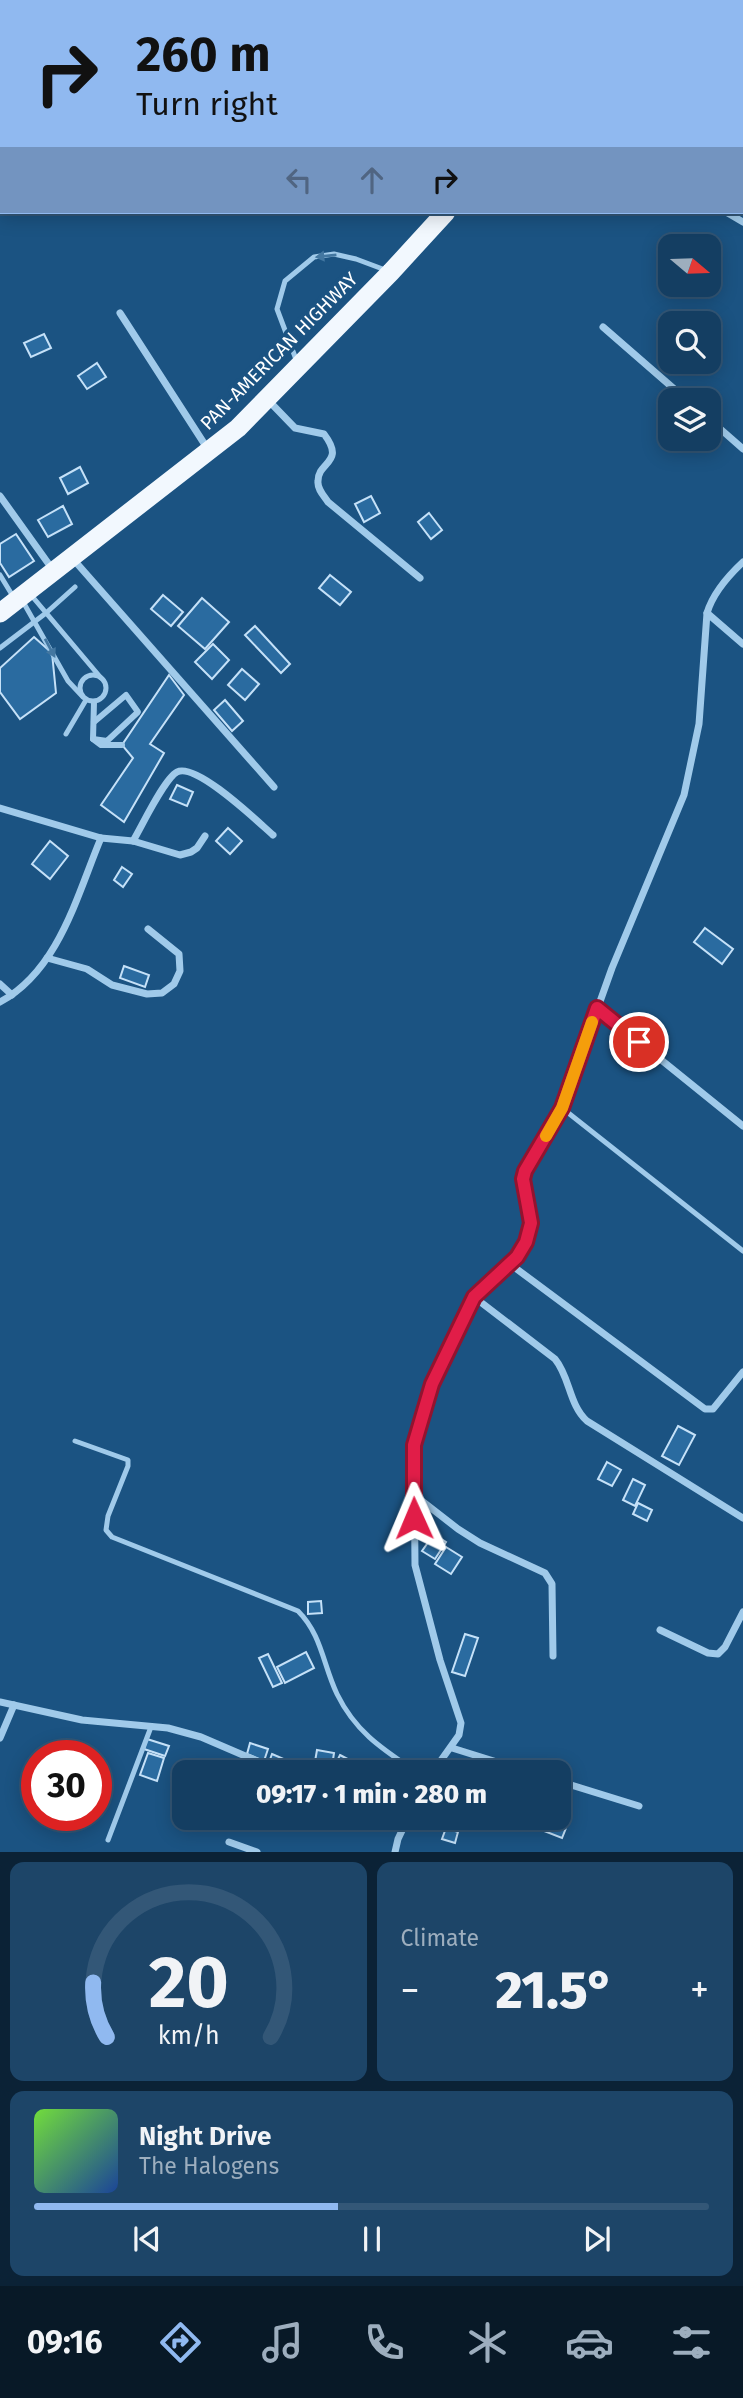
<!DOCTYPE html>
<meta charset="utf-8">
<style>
:root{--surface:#143e62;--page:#1d4568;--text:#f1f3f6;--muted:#9daebe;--line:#335777;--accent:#90b9f0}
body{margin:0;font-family:"Fira Sans",sans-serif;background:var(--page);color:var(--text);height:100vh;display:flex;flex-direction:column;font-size:26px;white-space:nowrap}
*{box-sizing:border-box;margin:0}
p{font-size:23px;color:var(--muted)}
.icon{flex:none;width:38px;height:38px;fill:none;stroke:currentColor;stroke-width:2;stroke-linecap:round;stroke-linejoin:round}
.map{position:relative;height:1852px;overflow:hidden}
.panel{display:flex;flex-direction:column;gap:10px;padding:10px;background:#0b2236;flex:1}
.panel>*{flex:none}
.banner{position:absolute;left:0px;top:0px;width:744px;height:214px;box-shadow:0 4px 18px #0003,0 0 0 2px var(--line);background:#90b9f0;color:#111;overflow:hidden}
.needle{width:46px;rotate:109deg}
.buttons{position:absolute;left:658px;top:234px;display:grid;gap:14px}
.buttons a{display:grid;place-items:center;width:63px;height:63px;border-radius:14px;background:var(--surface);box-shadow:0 4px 18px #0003,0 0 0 2px var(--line);font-size:35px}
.speed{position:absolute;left:21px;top:1740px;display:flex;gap:14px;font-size:35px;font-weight:700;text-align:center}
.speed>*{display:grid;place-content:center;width:91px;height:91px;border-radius:50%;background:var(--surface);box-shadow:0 4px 18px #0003,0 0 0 2px var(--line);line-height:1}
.speed .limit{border:10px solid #d22;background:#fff;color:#111}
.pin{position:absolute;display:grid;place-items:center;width:60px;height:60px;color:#fff;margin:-30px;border:4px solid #fff;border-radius:50%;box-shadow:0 2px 7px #0007}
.me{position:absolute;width:77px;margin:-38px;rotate:359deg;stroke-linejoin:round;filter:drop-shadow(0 0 5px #0008)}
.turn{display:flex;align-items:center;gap:24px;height:147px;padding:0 21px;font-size:32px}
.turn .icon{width:91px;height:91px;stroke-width:2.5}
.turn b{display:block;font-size:49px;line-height:60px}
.lanes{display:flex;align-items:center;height:66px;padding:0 21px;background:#0003;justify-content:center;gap:35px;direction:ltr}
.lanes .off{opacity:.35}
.big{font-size:52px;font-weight:800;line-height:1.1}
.panel .card{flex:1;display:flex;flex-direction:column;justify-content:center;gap:10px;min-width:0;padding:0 24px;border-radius:14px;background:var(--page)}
.panel .dial{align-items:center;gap:0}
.dial svg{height:182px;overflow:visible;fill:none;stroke:var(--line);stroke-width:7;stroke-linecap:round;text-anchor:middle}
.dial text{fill:var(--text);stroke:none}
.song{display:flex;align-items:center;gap:21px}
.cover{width:84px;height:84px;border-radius:10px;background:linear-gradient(135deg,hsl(100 70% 55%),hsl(220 70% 35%))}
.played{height:7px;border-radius:4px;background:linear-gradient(90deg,var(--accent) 45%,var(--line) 45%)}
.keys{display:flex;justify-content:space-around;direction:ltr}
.heat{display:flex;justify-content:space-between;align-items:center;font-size:38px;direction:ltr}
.panel .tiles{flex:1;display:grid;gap:10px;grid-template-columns:1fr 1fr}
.card:last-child{grid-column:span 2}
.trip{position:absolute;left:172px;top:1760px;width:399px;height:70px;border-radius:14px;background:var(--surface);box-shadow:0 4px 18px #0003,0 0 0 2px var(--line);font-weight:800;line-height:70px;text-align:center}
.tab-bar{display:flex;height:112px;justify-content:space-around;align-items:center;background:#081927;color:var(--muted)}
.tab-bar .icon{width:49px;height:49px}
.tab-bar .current{color:var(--accent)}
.tab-bar b{font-size:32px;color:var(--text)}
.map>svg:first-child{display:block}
.building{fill:#2a6ba0;stroke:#c5e1f8;stroke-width:2}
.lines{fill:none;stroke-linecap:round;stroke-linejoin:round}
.service{stroke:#a0caea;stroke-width:5}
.pedestrian{stroke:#a0caea;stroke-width:6}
.minor{stroke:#a0caea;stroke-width:7}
.trunk{stroke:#f2f8fe;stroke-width:19}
.oneway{fill:#4377a1}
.route-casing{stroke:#92132f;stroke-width:18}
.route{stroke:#e11d48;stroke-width:12}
.slow{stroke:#f59e0b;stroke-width:12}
.labels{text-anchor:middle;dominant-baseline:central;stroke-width:7;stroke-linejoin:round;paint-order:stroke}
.street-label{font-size:19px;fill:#fff;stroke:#1b5382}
</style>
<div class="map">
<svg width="743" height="1852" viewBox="0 0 743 1852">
<rect width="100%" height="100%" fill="#1b5382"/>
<g class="building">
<polygon points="44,334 51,348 31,357 24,343"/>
<polygon points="97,363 106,377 87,389 78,376"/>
<polygon points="80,467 88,483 68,494 60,478"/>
<polygon points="371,496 380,513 364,522 355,504"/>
<polygon points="63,506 72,524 48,537 38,520"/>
<polygon points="429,513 442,530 431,539 418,522"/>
<polygon points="16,534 34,561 9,577 0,563 0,544"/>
<polygon points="330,575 351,592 340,605 319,588"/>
<polygon points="163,595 183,612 171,626 151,609"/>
<polygon points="202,598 229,622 205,649 178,626"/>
<polygon points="255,626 290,664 281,673 245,635"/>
<polygon points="34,637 52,653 56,693 20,719 0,692 0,668"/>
<polygon points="213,644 229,660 212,679 195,662"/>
<polygon points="242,669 259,684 245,700 228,685"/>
<polygon points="169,675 184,695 150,744 164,753 124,822 101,805 133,758 122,745"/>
<polygon points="225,700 243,721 232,731 214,710"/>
<polygon points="177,785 193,792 187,806 170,799"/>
<polygon points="228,828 242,841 230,854 216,841"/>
<polygon points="50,841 68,856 50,879 32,864"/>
<polygon points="122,867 132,874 123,887 114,880"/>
<polygon points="705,928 733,949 722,964 694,942"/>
<polygon points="124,966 149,975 145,987 120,978"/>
<polygon points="678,1426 695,1435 679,1465 662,1456"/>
<polygon points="607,1462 621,1470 612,1486 598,1479"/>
<polygon points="633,1479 645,1485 635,1506 623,1500"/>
<polygon points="638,1503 652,1510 647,1521 633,1514"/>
<polygon points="434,1534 446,1542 435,1559 422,1551"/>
<polygon points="446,1547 462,1557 451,1574 435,1564"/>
<polygon points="321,1601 322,1613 308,1614 308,1602"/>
<polygon points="465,1634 478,1638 465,1676 452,1672"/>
<polygon points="306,1652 314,1668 285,1683 277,1667"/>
<polygon points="268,1654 282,1683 273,1687 259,1658"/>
<polygon points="147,1739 169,1746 165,1756 144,1749"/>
<polygon points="250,1743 268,1749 264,1761 247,1754"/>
<polygon points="317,1750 334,1753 331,1773 313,1773"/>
<polygon points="148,1753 164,1758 157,1781 140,1775"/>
<polygon points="272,1754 286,1760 282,1771 268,1765"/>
<polygon points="340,1755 374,1773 341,1773 333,1769"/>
<polygon points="558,1813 570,1818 562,1838 544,1831 550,1818 558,1818"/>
<polygon points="529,1818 547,1818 542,1830 527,1823"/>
<polygon points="446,1828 458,1832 455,1843 442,1839"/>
</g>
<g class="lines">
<g class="service">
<polyline points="297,362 277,309 285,281 314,257 334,254 356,259 388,271"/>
<polyline points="0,575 14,598"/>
<polyline points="31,595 101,678"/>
<polyline points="22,600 68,681 83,697"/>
<polyline points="0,648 46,613 75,587"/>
<circle cx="93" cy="688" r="13"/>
<polyline points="66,734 86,700"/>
<polyline points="562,1108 743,1251"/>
<path d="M75,1441l53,19v6l-20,50 -2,14 6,7 186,74c24,24 25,54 39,83 19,39 47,56 81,79"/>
<polyline points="108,1840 151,1727"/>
</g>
<g class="pedestrian">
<polyline points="94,702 93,739 101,745 122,745"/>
<polyline points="93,739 107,741 138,712 126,695 94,722"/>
</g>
<g class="minor">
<polyline points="726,212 743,222"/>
<polyline points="120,313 209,451"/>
<polyline points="603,327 688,401"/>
<path d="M267,399l28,29 29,6c22,29 -6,27 -6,47 -1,8 6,15 10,21l92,76"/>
<polyline points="709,419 743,449"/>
<polyline points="0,496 53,570"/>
<polyline points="73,559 274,787"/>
<polyline points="707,613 743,644"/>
<polyline points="0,808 101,838 133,841 180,855 191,852 197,848 205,836"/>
<path d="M133,841c9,-15 31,-62 44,-69 19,-10 80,49 96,63"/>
<polyline points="47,958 87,969 112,985 147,994 162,993 174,984 180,971 179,954 148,929"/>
<polyline points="0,984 12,995"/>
<path d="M0,1002c59,-32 77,-107 101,-164"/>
<polyline points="597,1008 743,1126"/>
<polyline points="510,1264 705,1409 713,1409 743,1372"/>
<path d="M474,1297l81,62c15,18 14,46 32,62l156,97"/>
<polyline points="413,1494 458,1529 480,1543 545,1573 552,1584 553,1656"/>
<polyline points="660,1630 708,1653 718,1654 725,1647 743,1612"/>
<polyline points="0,1702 82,1720 168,1728 201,1737 285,1773"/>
<polyline points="0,1738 14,1705"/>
<polyline points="452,1748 532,1773"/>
<path d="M432,1773l27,-38 2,-12 -21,-63 -25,-95 -1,-120 18,-61 42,-87 43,-40 9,-15 5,-19 -8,-44 2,-8 37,-63 50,-140 72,-173 15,-71 8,-111c6,-20 21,-37 36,-51"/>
<polyline points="558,1781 639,1806"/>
<polyline points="393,1818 405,1823"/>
<polyline points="229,1842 257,1852"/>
<polyline points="395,1852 398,1839 408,1818"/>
</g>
<g class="trunk">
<polyline points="635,2 637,0"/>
<polyline points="0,613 238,428 391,272 446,212"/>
</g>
</g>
<defs><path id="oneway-solid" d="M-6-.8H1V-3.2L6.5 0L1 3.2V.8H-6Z" transform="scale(1.75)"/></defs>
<g class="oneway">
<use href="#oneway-solid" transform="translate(326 256) rotate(174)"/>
<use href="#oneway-solid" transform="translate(50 648) rotate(62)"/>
</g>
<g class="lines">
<defs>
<polyline id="route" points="414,1518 414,1445 432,1384 474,1297 517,1257 526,1242 531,1223 523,1179 525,1171 562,1108 597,1008 639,1042"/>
</defs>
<use href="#route" class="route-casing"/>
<use href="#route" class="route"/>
<polyline class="slow" points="546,1136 562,1108 592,1022"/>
</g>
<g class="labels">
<g class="street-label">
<text transform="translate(279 351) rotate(-45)">PAN-AMERICAN HIGHWAY</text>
</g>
</g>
</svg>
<div class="buttons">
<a><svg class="needle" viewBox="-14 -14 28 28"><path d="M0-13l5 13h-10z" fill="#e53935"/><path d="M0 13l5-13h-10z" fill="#9daebe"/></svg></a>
<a><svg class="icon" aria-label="search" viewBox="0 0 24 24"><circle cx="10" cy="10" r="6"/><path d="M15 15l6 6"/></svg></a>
<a><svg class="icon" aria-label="layers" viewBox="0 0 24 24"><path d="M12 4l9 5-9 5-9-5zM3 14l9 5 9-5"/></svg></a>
</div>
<div class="speed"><div class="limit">30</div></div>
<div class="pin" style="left:639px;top:1042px;background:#d93025"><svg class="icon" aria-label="arrive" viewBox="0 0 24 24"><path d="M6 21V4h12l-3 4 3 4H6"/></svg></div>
<svg class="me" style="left:414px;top:1518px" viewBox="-20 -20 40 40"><path d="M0-17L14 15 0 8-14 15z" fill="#e11d48" stroke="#fff" stroke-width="4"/></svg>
<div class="trip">09:17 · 1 min · 280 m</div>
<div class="banner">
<div class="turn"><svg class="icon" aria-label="right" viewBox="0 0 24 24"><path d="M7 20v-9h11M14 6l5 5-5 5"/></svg><div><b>260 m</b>Turn right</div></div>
<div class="lanes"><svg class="icon off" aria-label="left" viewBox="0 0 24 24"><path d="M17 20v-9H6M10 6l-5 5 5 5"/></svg><svg class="icon off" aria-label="ahead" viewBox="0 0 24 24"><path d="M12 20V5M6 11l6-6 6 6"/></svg><svg class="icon" aria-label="right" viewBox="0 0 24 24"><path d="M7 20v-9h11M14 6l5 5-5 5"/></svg></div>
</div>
</div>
<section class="panel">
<div class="tiles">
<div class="card dial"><svg viewBox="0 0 100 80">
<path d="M14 69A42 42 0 1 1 86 69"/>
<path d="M14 69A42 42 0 0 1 8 45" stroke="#90b9f0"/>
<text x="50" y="56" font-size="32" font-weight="700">20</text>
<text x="50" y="72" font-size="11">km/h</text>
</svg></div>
<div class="card"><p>Climate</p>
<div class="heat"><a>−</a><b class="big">21.5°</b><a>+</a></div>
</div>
<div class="card">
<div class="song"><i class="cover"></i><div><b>Night Drive</b><p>The Halogens</p></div></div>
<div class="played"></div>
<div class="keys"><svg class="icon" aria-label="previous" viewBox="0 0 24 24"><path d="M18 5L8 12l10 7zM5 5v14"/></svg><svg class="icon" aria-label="pause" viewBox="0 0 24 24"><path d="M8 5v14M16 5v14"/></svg><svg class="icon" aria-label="next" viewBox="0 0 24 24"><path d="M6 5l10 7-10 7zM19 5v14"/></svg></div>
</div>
</div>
</section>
<nav class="tab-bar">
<b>09:16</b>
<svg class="icon current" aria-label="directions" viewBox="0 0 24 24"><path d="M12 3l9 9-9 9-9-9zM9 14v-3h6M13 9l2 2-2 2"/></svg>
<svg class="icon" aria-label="music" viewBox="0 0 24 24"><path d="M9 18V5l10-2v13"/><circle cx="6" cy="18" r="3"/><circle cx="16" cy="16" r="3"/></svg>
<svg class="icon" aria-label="phone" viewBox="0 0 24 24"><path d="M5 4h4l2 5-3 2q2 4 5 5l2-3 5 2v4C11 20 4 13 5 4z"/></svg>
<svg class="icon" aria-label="climate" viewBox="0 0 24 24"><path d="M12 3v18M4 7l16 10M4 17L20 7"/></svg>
<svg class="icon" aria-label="car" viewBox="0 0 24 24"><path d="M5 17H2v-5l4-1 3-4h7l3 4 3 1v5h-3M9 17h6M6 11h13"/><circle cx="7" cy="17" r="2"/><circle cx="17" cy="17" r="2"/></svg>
<svg class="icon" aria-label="filters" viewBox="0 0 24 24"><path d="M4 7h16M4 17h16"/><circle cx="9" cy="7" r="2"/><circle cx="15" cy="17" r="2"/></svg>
</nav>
